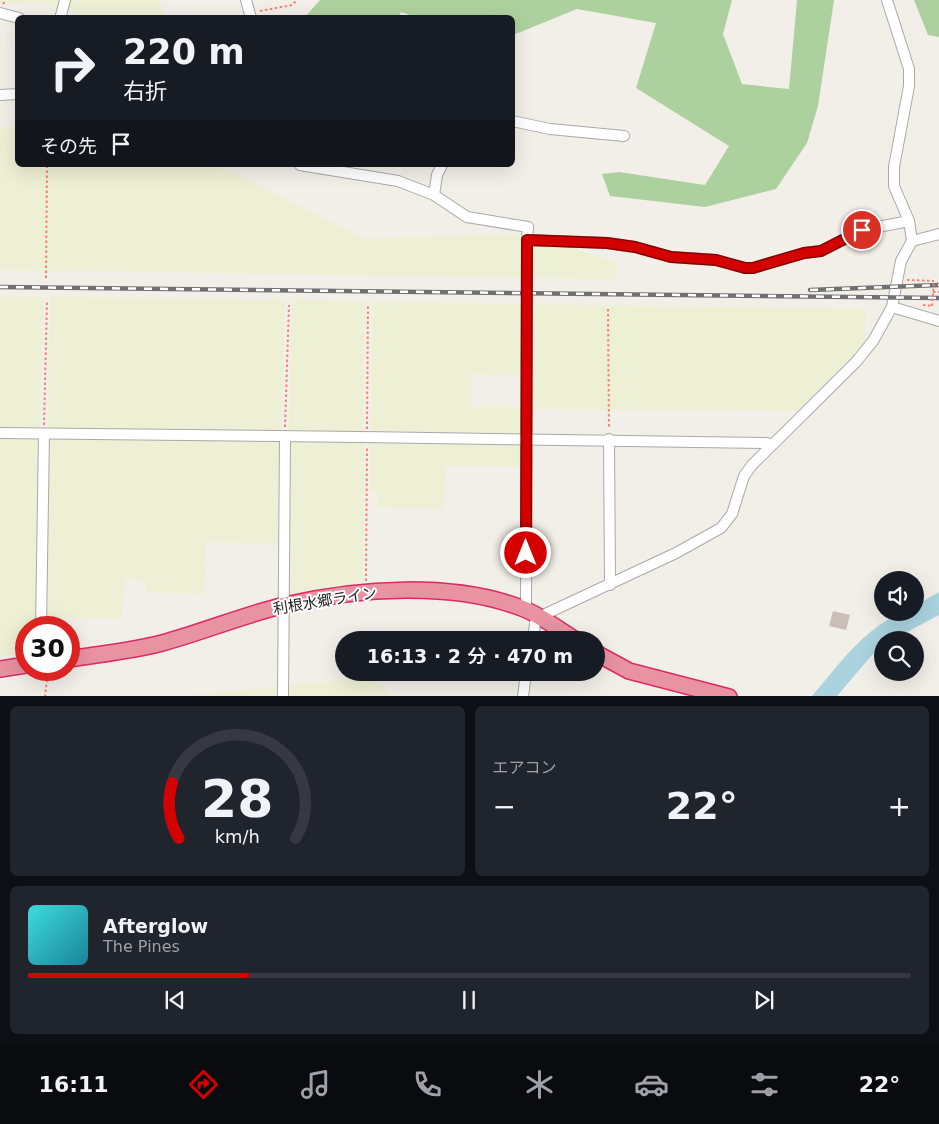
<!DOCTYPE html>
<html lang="ja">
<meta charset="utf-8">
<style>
:root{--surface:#171b24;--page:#20242c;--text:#f1f3f6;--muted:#9ea1a6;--line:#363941;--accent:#d40000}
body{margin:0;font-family:"DejaVu Sans","Noto Sans JP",sans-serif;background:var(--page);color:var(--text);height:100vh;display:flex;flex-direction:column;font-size:19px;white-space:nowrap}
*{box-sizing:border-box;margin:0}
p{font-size:16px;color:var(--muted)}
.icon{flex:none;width:28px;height:28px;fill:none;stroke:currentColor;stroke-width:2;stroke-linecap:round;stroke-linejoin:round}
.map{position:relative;height:696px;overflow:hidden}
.sheet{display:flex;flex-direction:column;gap:10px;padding:10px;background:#0d0f14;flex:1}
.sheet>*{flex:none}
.banner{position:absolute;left:15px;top:15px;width:500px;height:152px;border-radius:8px;box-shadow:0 5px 20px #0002;background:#171b24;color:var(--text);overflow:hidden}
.controls{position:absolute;left:874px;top:571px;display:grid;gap:10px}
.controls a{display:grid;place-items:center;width:50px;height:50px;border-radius:50%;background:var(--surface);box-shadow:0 5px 20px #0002;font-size:25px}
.speed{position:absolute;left:15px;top:616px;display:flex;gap:10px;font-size:25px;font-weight:700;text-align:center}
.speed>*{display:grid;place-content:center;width:65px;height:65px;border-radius:50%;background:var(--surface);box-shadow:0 5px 20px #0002;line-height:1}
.speed .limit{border:8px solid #d22;background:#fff;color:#111}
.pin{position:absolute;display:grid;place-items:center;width:42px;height:42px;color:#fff;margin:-21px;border:2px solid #fff;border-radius:50%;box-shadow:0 1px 5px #0007}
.me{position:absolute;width:55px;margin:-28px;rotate:0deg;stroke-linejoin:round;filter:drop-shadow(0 0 4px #0008)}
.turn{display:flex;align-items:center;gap:18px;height:105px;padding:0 25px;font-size:22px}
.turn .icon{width:65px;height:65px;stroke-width:2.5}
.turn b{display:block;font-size:35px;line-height:42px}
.then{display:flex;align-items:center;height:48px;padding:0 25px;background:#0003;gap:10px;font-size:19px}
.big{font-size:38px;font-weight:600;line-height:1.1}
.sheet .widget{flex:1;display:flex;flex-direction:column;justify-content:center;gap:8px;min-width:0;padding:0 18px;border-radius:8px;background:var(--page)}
.sheet .dial{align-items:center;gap:0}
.dial svg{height:130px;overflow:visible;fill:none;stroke:var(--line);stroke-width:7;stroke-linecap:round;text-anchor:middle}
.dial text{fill:var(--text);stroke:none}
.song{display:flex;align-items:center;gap:15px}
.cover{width:60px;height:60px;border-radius:8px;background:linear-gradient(135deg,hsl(180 70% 55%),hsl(190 70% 35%))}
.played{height:5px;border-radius:2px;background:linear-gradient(90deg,var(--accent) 25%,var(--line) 25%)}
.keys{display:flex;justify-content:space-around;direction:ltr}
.heat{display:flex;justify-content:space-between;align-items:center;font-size:28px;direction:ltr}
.sheet .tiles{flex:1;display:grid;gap:10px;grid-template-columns:1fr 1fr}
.widget:last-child{grid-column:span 2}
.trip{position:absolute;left:335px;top:631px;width:270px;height:50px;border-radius:25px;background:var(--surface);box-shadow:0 5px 20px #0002;font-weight:600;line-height:50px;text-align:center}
.menu{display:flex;height:80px;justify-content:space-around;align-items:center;background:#090b0e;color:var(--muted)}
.menu .icon{width:35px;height:35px}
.menu .current{color:var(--accent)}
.menu b{font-size:22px;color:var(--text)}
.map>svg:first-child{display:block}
.farmland{fill:#eef0d5}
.forest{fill:#add19e}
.water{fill:#aad3df}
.building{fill:#c7bfb8}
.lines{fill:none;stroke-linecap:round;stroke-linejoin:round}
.minor-casing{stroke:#a9a9a9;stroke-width:12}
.highway-casing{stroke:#dc2a67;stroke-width:18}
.path{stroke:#fa8072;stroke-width:2;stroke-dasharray:2.5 2.5;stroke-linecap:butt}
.minor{stroke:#fff;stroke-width:10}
.highway{stroke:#e892a2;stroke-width:15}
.rail-casing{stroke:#707070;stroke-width:4.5}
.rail{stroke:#fff;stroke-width:2.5;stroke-dasharray:8;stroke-linecap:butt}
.path-bridge{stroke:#fa8072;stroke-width:2;stroke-dasharray:2.5 2.5;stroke-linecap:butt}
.route-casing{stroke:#8a0000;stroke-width:12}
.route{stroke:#d40000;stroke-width:9}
.labels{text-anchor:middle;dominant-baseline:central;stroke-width:4;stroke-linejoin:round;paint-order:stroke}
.street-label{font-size:15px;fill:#222;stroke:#fff}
</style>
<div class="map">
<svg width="939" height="697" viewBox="0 0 939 697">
<rect width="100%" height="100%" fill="#f2efe9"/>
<g class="farmland">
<polygon points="0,0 159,0 165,17 86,17 58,5 0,3"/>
<polygon points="17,121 18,165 197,165 233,172 364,238 533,234 618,263 614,279 0,270 0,129 7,129"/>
<polygon points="0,296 43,297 40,429 0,428"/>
<polygon points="50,297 285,300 281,431 48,429"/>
<polygon points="292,300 365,301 363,432 289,431"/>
<polygon points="372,301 522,304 522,376 472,374 471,407 521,407 521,434 371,432"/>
<polygon points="531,304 866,309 865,341 848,363 798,411 531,409"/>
<polygon points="0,436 41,436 38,627 26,628 26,653 0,657"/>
<polygon points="49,436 283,439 281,543 206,542 204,594 146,592 146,580 124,579 122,619 45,618"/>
<polygon points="288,440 364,440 363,584 288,597"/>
<polygon points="370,440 521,441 520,467 445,466 444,509 377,507 378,491 370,491"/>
<polygon points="376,677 390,696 167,697"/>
</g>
<g class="forest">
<polygon points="320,0 732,0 723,34 742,84 789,89 797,0 834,0 818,106 807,143 776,189 705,207 610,196 602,174 619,172 705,185 729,146 636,88 656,23 577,9 513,35 512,18 418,18 401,12 399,17 305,17"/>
<polygon points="914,0 939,0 939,37 928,35"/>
</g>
<path class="water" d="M939,592v23l-47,25h-10v7l-10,8 -35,41h-25c24,-27 63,-84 103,-84v-6z"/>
<polygon class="building" points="833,611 850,615 846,630 829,626"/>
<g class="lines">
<defs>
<g id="minor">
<polyline points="246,0 251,18"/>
<polyline points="887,0 909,69 909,86 894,167 894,186 909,221 912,241"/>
<polyline points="0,13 19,18"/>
<polyline points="61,15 65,0"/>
<polyline points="0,95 18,94"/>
<polyline points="512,121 550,129 624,136"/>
<polyline points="300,165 398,181 434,195 467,217 528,227 527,240"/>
<polyline points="434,195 437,175 442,165"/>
<polyline points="892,307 939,321"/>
<path d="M0,433c256,3 511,5 767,10l4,2"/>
<polyline points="609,439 610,585"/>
<polyline points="526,610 527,240 607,243 635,247 671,257 716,260 745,268 753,268 804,253 821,251 862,230 909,221"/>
<polyline points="539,617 676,553 721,528 732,514 744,476 752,465 856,362 873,341 892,307 901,261 912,241 939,234"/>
<polyline points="41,628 44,434"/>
<polyline points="533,640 536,615"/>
<polyline points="283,697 285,437"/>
<polyline points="523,697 526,672"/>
</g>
<g id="highway">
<polyline points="596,653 629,671 729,697"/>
<path d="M69,659c31,-5 63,-8 93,-16 41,-11 81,-28 123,-38 73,-17 168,-24 239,4 18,7 35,21 52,31"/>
<polyline points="0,669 26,665"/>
</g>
</defs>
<use href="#minor" class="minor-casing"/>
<use href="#highway" class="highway-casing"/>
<g class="path">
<polyline points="3,4 6,0"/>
<polyline points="260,11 292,5 297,0"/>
<polyline points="46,278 47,165"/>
<polyline points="907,280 934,281"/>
<polyline points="933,292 939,292"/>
<polyline points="923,305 932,306"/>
<polyline points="608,309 609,429"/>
<polyline points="44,425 47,300"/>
<polyline points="285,427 289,305"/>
<polyline points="367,429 368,304"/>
<polyline points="366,581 367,446"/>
<polyline points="45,697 48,670"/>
</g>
<use href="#minor" class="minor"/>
<use href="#highway" class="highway"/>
<defs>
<g id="rail">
<polyline points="0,287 939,298"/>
<polyline points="810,290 939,285"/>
</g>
</defs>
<use href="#rail" class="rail-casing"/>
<use href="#rail" class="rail"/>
<polyline class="path-bridge" points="932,306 934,281"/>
</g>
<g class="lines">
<defs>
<polyline id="route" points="526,553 527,240 607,243 635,247 671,257 716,260 745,268 753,268 804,253 821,251 862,230"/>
</defs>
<use href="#route" class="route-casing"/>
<use href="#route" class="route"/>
</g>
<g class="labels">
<g class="street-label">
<text transform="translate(325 601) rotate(-9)">利根水郷ライン</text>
</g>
</g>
</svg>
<div class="controls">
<a><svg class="icon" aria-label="sound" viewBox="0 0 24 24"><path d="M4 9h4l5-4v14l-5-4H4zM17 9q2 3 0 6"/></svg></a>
<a><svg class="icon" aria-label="search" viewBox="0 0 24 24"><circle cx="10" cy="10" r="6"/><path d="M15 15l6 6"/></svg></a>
</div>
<div class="speed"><div class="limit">30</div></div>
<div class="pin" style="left:862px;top:230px;background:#d93025"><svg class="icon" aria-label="arrive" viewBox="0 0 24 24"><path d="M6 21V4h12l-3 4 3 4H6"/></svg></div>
<svg class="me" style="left:526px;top:553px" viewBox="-20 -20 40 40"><circle r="17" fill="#d40000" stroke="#fff" stroke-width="3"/><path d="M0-11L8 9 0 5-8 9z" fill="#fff"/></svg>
<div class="trip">16:13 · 2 分 · 470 m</div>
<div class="banner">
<div class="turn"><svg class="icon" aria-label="right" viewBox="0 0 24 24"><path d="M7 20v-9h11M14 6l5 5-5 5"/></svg><div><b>220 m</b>右折</div></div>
<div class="then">その先<svg class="icon" aria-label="arrive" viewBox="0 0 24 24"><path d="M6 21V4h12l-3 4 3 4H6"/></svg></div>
</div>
</div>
<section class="sheet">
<div class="tiles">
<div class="widget dial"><svg viewBox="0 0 100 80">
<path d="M14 69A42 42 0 1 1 86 69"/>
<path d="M14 69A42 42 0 0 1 10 35" stroke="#d40000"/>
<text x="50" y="56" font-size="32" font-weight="700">28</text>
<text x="50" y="72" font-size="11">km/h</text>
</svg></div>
<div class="widget"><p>エアコン</p>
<div class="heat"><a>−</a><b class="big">22°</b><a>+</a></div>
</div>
<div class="widget">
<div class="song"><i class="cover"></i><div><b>Afterglow</b><p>The Pines</p></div></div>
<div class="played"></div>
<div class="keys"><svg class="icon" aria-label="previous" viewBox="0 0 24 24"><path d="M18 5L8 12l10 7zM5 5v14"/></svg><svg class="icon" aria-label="pause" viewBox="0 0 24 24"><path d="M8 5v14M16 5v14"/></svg><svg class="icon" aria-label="next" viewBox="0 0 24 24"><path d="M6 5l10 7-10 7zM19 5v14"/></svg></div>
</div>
</div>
</section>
<nav class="menu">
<b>16:11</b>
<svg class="icon current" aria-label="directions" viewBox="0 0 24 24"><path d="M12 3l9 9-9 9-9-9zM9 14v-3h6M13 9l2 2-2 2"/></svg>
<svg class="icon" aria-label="music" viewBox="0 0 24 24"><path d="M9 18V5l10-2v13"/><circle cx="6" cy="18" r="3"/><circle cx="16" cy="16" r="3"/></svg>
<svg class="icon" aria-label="phone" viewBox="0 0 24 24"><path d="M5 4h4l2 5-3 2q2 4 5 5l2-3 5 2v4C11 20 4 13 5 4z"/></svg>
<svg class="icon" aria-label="climate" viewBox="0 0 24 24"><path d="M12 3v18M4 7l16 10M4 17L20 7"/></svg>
<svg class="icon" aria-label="car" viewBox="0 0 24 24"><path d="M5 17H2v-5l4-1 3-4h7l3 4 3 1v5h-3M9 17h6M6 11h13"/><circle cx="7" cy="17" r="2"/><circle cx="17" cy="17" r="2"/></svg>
<svg class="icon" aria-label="filters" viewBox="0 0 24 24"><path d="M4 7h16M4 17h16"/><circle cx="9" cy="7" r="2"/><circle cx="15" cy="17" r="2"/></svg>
<b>22°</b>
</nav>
